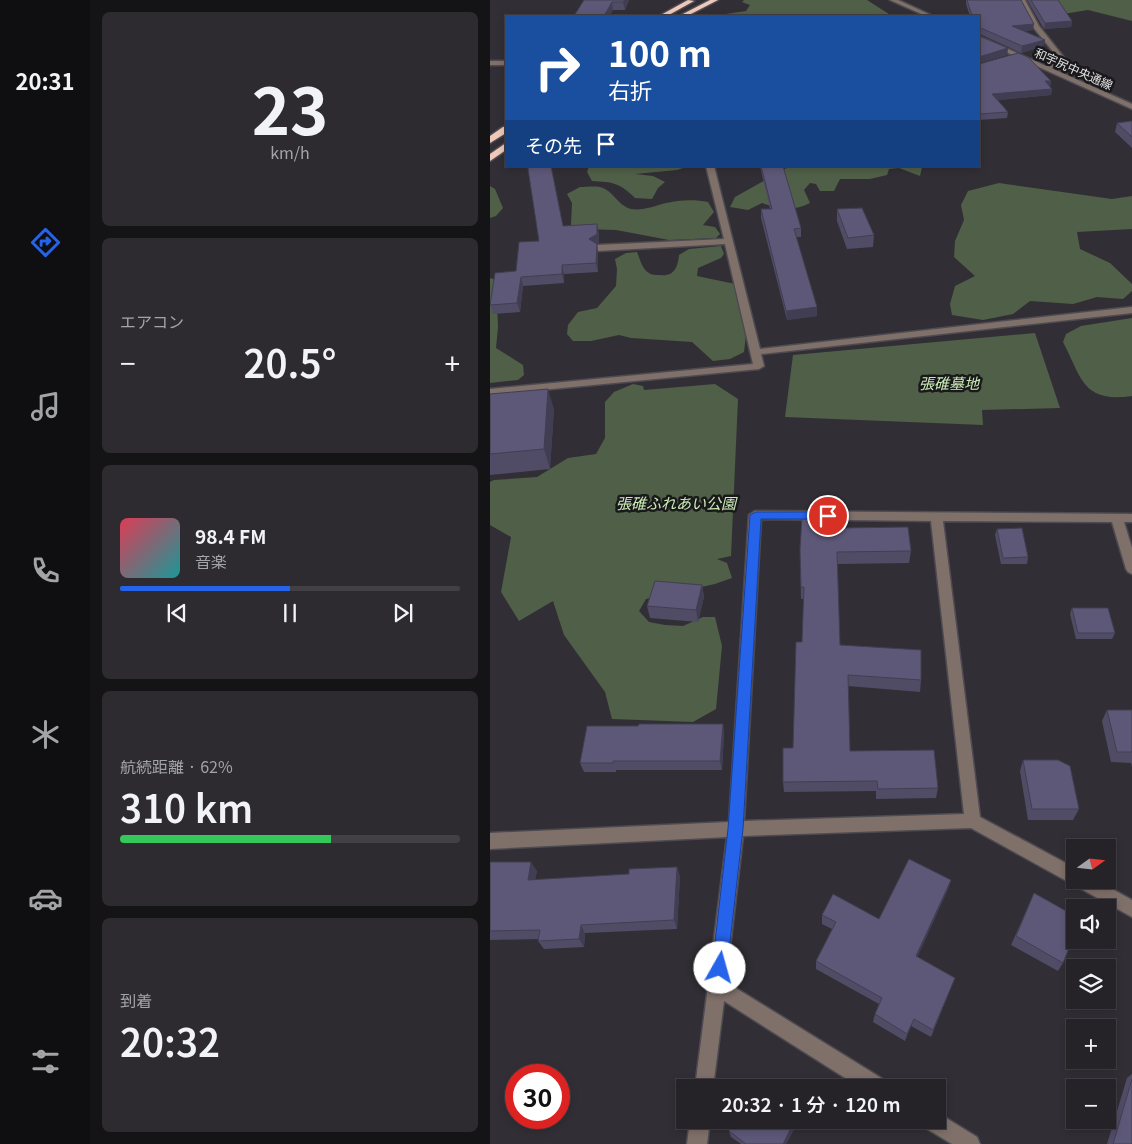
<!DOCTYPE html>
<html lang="ja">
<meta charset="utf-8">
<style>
:root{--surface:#252328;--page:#2d2b30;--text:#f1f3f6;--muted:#a3a4a8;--line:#424045;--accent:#2563eb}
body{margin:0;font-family:Georgia,"Noto Sans JP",serif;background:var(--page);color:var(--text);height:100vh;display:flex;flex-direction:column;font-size:19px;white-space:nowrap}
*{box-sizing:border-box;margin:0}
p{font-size:16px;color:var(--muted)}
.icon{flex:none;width:28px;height:28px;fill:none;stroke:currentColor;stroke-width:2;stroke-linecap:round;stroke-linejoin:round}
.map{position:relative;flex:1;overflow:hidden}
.drawer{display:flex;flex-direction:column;gap:12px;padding:12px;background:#141316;width:400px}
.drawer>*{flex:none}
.hud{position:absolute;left:15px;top:15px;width:475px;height:152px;border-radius:0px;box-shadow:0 2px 8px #0003,0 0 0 1px var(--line);background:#1a4fa0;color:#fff;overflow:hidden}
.needle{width:32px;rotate:75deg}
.buttons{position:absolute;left:576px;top:839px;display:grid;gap:10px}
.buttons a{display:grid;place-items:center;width:50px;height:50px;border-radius:0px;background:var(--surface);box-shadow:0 2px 8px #0003,0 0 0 1px var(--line);font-size:25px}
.speed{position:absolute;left:15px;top:1064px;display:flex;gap:10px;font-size:25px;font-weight:700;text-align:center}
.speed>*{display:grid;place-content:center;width:65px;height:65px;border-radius:50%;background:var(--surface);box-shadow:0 2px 8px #0003,0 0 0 1px var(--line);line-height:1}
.speed .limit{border:8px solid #d22;background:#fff;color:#111}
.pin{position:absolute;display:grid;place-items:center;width:42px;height:42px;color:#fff;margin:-21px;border:2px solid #fff;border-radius:50%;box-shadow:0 1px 5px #0007}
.me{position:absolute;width:55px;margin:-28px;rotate:7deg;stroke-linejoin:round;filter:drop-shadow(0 0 4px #0008)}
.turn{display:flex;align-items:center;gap:18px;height:105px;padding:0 20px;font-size:22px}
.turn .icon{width:65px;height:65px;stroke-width:2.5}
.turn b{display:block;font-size:35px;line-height:42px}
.then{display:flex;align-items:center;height:48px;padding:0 20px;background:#0003;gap:10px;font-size:19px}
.big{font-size:38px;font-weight:600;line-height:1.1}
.drawer .tile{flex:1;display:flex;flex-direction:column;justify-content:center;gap:8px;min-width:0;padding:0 18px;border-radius:8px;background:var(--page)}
.drawer .dial{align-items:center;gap:0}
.dial b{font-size:65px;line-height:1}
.song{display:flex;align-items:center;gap:15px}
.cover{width:60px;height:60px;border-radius:8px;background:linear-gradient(135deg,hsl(350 70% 55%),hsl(180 70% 35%))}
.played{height:5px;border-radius:2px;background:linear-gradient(90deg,var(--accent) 50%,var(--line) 50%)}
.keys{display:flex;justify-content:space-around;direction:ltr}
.heat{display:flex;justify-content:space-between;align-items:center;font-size:28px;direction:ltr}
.charge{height:8px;border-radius:4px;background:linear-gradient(90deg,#34c759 62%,var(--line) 0)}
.trip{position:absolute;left:186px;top:1079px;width:270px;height:50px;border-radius:0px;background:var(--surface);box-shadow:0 2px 8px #0003,0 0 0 1px var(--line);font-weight:600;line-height:50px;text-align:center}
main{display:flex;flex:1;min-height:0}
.dock{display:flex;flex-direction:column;width:90px;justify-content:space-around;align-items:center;background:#0f0e10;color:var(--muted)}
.dock .icon{width:35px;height:35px}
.dock .current{color:var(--accent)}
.dock b{font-size:22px;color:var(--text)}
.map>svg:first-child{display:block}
.green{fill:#505f47}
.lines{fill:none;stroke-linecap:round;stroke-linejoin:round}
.minor-casing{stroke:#4d4b51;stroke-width:3}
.highway-casing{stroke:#4d4b51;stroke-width:3}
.minor{fill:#80706a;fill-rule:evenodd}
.highway{fill:#efc8ba;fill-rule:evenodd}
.wall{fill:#504c66}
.shaded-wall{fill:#413e53}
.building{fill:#5d5877;stroke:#413e53}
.route{fill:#2563eb;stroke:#184099}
.labels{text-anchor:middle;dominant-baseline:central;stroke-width:5;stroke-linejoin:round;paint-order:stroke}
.far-street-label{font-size:12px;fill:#e1e0e3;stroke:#19181a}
.park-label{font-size:15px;font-style:italic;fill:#ccedb8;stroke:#19181a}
</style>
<main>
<nav class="dock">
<b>20:31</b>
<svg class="icon current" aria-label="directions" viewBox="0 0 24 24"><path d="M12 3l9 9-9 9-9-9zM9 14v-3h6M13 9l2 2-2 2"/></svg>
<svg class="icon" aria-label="music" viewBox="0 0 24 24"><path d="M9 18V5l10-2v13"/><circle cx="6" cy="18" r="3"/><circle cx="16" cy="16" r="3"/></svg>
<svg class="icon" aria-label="phone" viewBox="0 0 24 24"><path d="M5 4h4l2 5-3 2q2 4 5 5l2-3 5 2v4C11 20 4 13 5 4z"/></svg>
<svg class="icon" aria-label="climate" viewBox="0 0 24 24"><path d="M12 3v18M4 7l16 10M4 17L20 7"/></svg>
<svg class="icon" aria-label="car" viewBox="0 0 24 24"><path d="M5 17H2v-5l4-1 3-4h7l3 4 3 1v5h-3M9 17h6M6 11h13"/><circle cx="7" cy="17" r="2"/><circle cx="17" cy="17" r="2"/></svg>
<svg class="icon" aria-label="filters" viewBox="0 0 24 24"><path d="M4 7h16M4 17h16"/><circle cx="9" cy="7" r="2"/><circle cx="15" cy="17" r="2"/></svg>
</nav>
<section class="drawer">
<div class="tile dial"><b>23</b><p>km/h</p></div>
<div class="tile"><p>エアコン</p>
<div class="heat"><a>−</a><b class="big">20.5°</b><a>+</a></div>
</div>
<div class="tile">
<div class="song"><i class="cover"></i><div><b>98.4 FM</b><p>音楽</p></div></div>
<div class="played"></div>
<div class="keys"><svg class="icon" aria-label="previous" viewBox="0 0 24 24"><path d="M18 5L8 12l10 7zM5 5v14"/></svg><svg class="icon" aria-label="pause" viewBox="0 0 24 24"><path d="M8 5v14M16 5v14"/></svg><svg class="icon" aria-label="next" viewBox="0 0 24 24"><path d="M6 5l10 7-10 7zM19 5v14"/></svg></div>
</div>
<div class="tile"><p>航続距離 · 62%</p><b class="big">310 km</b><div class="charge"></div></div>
<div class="tile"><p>到着</p><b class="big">20:32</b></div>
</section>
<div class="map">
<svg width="642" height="1144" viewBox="0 0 642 1144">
<rect width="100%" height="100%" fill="#312f35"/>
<g class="green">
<polygon points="254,0 377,0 402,16 222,16 256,11 260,5 252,2"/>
<polygon points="568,0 642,0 642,21 598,10 548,18"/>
<path d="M99,166h100l-12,4 -42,4 18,2 12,6 -7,6 -6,11 -17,-1c-15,-15 -22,-16 -43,-17l-5,-9z"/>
<path d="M300,166h131l1,1 -2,9 -21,-8 -10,1 -2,6 -17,4h-30l-6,12h-14l-4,-7 -6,-1 -6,7 6,13c-17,9 -30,6 -48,0l-14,7 -18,-3 5,-10z"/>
<polygon points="509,183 622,199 642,196 642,229 587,232 590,249 620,263 642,284 642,291 633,299 607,297 583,304 540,301 523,314 493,320 462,315 460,304 465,286 485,276 464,257 465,241 474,220 471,205 478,191"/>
<polygon points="0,186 5,189 13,208 6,216 0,218"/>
<path d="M90,187c6,0 14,-1 20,0 13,3 18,19 31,22 12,2 23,-3 35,-6 12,-3 29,-4 42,-1l6,10 -11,13 12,2 5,7 -4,4 -47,2 -53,-10 -34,-1 -11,-4 1,-22 -5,-9z"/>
<path d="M231,246l3,8 -3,4 -23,10 -1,8 38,8 11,51 -2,17 -14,7 -17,2 -21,-19 -61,-4 -12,-3 -28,6h-18l-6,-7 1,-9 10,-13 19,-4 19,-22 1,-17 -2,-10 11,-6 11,-1c3,7 5,17 12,21 2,2 8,2 11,2 14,2 18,-8 19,-20l10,-6z"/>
<polygon points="0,278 6,280 8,327 6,348 33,365 34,375 28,380 0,383"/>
<path d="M642,318v78c-50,7 -50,-18 -69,-54l3,-8 15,-8z"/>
<polygon points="545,333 570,408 492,410 493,425 295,417 303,355"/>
<polygon points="143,384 153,386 154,390 225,384 248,399 241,556 227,559 237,563 242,578 225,584 156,599 149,611 159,622 175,625 193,626 213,617 225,617 232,646 226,709 203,722 122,719 115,692 74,635 63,601 29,621 11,592 21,537 0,525 0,482 4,480 47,477 78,458 106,454 115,438 115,402 124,392"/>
</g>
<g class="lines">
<defs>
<g id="minor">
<polygon points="400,0 408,0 443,16 436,16"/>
<polygon points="529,0 535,0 549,26 576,60 561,68 642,104 642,109 489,40 489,36 491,37 556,66 569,59 543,27"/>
<rect x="0" y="61" width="16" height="4"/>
<polygon points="216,166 224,166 270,349 642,307 642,313 271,354 274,366 269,369 0,395 0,389 263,364 235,244 107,251 103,248 107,245 234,239"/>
<path d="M265,511l377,3v8h-8l8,26v26l-4,-2 -2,-3 -14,-47 -169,-1 37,296 95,51v12h21l36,20v17l-161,-89 -228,8 -17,146 160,99 2,7h-27l-137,-87 -11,87h-18l32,-251 -237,12v-16l239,-11 20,-307zM271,519l170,2 33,293 -220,7z"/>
<polygon points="448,1113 487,1137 490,1144 462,1144 434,1127 431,1120 448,1120"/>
<polygon points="200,1120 220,1120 217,1144 197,1144"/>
</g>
<g id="highway">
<polygon points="198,0 204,1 177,16 169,16"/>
<polygon points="220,0 228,0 197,16 189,16"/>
<polygon points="13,127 16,127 16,133 0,143 0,136"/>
<polygon points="16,143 16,150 0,161 0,154"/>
</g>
</defs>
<use href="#minor" class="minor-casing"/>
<use href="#highway" class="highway-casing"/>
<use href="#minor" class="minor"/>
<use href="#highway" class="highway"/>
</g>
<g class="wall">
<polygon points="94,0 139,0 135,10 123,10 119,16 84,16"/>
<polygon points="476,0 531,0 543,30 534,31 554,46 531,53 490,34 489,36 518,48 517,55 489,63 489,16 480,16 476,4"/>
<polygon points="537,0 568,0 582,21 581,27 554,29"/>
<polygon points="489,64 561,81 560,87 562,89 561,95 508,100 518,112 517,118 489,120"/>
<polygon points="642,121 642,148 625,132 627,123"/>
<polygon points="270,166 293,166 311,228 311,237 306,237 327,316 297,320 271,218 271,209 280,209"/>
<polygon points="347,209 384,235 383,247 357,249 347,221"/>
<polygon points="73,226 109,233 109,243 107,244 108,253 108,272 74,274 74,283 33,286 30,312 3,314 0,304 49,241"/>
<polygon points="0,394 64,409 60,469 0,475"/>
<polygon points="353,528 421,551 419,563 347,564 350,645 431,680 430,692 358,686 360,751 448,788 446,798 386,799 386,791 294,792 293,782 303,748 312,642 314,599 311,599 310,549"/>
<polygon points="507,529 538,557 537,564 511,564 505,535"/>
<polygon points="212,585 214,597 208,622 160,618 157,606"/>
<polygon points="582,608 625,633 622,639 586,639 580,614"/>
<polygon points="617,710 642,710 642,767 641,763 621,762 612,721"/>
<polygon points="233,724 234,733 232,770 126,770 126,772 94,772 90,763 148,726"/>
<polygon points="533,760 589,809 583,820 538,820 530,771"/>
<polygon points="0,862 47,871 45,880 139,874 187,867 190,877 187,929 95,933 94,947 54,949 48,941 49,939 0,940"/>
<polygon points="461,880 458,889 427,957 465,978 441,1037 421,1026 415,1041 383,1022 385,1014 389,1004 326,969 326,961 342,929 332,924 332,915 389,919"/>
<polygon points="544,893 573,963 568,971 521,945"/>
<polygon points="642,1074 642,1144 617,1144 637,1078"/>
<polygon points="245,1120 309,1120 296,1144 251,1144 241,1137 239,1131"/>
</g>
<g class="shaded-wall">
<polygon points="135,0 139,0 135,10 133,2"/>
<polygon points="122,2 123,10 119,16 114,16"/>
<polygon points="582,21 581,27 554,29 555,23"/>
<polygon points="544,24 543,30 522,32 522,26"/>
<polygon points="555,40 554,46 531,53 532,46"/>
<polygon points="518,48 517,55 489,63 489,57"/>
<polygon points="555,81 561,81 560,87"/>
<polygon points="562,89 561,95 501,101 502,94"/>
<polygon points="107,224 109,233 109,243 107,244 108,253 108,272 99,239"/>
<polygon points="72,265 74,274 74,283 72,274"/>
<polygon points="31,277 33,286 30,312 27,303"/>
<polygon points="327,307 327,316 297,320 296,311"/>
<polygon points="58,389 64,409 60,469 54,449"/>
<polygon points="212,585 214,597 208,622 206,610"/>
<polygon points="233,724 234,733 232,770 230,761"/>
<polygon points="41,862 47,871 43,889 38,880"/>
<polygon points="187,867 190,877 187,929 184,920"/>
<polygon points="461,880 458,889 424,965 426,956"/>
<polygon points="91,925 95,933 94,947 89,939"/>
<polygon points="424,1019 421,1026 415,1041 417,1034"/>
<polygon points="305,1120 309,1120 296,1144 293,1144"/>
</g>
<g class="building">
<polygon points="94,0 135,0 133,2 122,2 114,16 84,16"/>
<polygon points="477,0 531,0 544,24 522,26 555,40 532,46 491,28 489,29 489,16 482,16"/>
<polygon points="541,0 568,0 582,21 555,23"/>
<polygon points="489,34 489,36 518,48 489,57 489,64"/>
<polygon points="528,53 538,57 561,81 555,81 562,89 502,94 518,112 489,114 489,64"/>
<polygon points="642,121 642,137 627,123"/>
<polygon points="39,166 61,166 73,226 107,224 107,234 99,239 107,244 106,263 72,265 72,274 31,277 27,303 0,305 5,273 26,271 29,242 49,241 38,169"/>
<polygon points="271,166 293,166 311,228 304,229 327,307 296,311 271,209 282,209"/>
<polygon points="372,208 384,235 358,238 347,209"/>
<polygon points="58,389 54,449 0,454 0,394"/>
<polygon points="312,518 353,519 353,528 418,527 421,551 347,552 350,645 431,650 431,680 358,675 360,751 444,750 448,788 388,789 387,781 293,782 293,748 303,748 306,642 312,642 314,587 311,587 310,549"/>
<polygon points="532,528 538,557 513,558 507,529"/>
<polygon points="165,581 212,585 206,610 157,606"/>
<polygon points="582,608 618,608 625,633 588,633"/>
<polygon points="617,710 642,710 642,752 627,752"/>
<polygon points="149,724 233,724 230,761 123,761 123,763 90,763 97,726 148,726"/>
<polygon points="533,760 568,760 580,766 589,809 542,809"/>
<polygon points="419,859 461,880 426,956 465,978 443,1030 424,1019 417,1034 385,1014 392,998 326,961 346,922 332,915 343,894 389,919"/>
<polygon points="0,862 41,862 38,880 139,874 139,869 187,867 184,920 91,925 89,939 48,941 50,930 0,931"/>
<polygon points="544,893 585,916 585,933 573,963 526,936"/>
<polygon points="642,1079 642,1144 623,1144"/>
<polygon points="266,1083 272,1088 264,1088"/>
<polygon points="245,1120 305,1120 293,1144 256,1144 239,1131"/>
</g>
<polygon class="route" points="266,512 338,512 343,516 338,519 271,519 253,829 237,968 235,973 230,975 224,973 222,968 238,829 260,515"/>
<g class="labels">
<g class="far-street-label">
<text transform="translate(584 68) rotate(24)">和宇尻中央通線</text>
</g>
<g class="park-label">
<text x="459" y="382">張碓墓地</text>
<text x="186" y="502">張碓ふれあい公園</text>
</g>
</g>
</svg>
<div class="buttons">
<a><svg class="needle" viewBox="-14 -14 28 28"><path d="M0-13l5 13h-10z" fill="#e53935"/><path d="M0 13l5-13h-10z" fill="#a3a4a8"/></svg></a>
<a><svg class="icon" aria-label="sound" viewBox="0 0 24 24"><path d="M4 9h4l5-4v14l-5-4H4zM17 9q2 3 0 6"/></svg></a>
<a><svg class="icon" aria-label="layers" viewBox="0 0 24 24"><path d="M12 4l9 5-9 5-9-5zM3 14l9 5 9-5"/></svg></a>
<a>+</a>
<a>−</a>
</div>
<div class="speed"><div class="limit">30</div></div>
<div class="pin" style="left:338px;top:516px;background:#d93025"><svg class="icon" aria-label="arrive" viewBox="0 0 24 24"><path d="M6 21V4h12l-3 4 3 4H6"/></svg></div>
<svg class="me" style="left:230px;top:968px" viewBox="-20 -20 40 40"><circle r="19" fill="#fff"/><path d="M0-13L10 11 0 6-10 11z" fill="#2563eb"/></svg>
<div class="trip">20:32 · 1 分 · 120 m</div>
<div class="hud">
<div class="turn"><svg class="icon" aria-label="right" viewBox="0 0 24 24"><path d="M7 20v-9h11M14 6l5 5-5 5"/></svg><div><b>100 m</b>右折</div></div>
<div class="then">その先<svg class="icon" aria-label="arrive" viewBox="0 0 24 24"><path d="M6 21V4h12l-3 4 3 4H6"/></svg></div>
</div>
</div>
</main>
